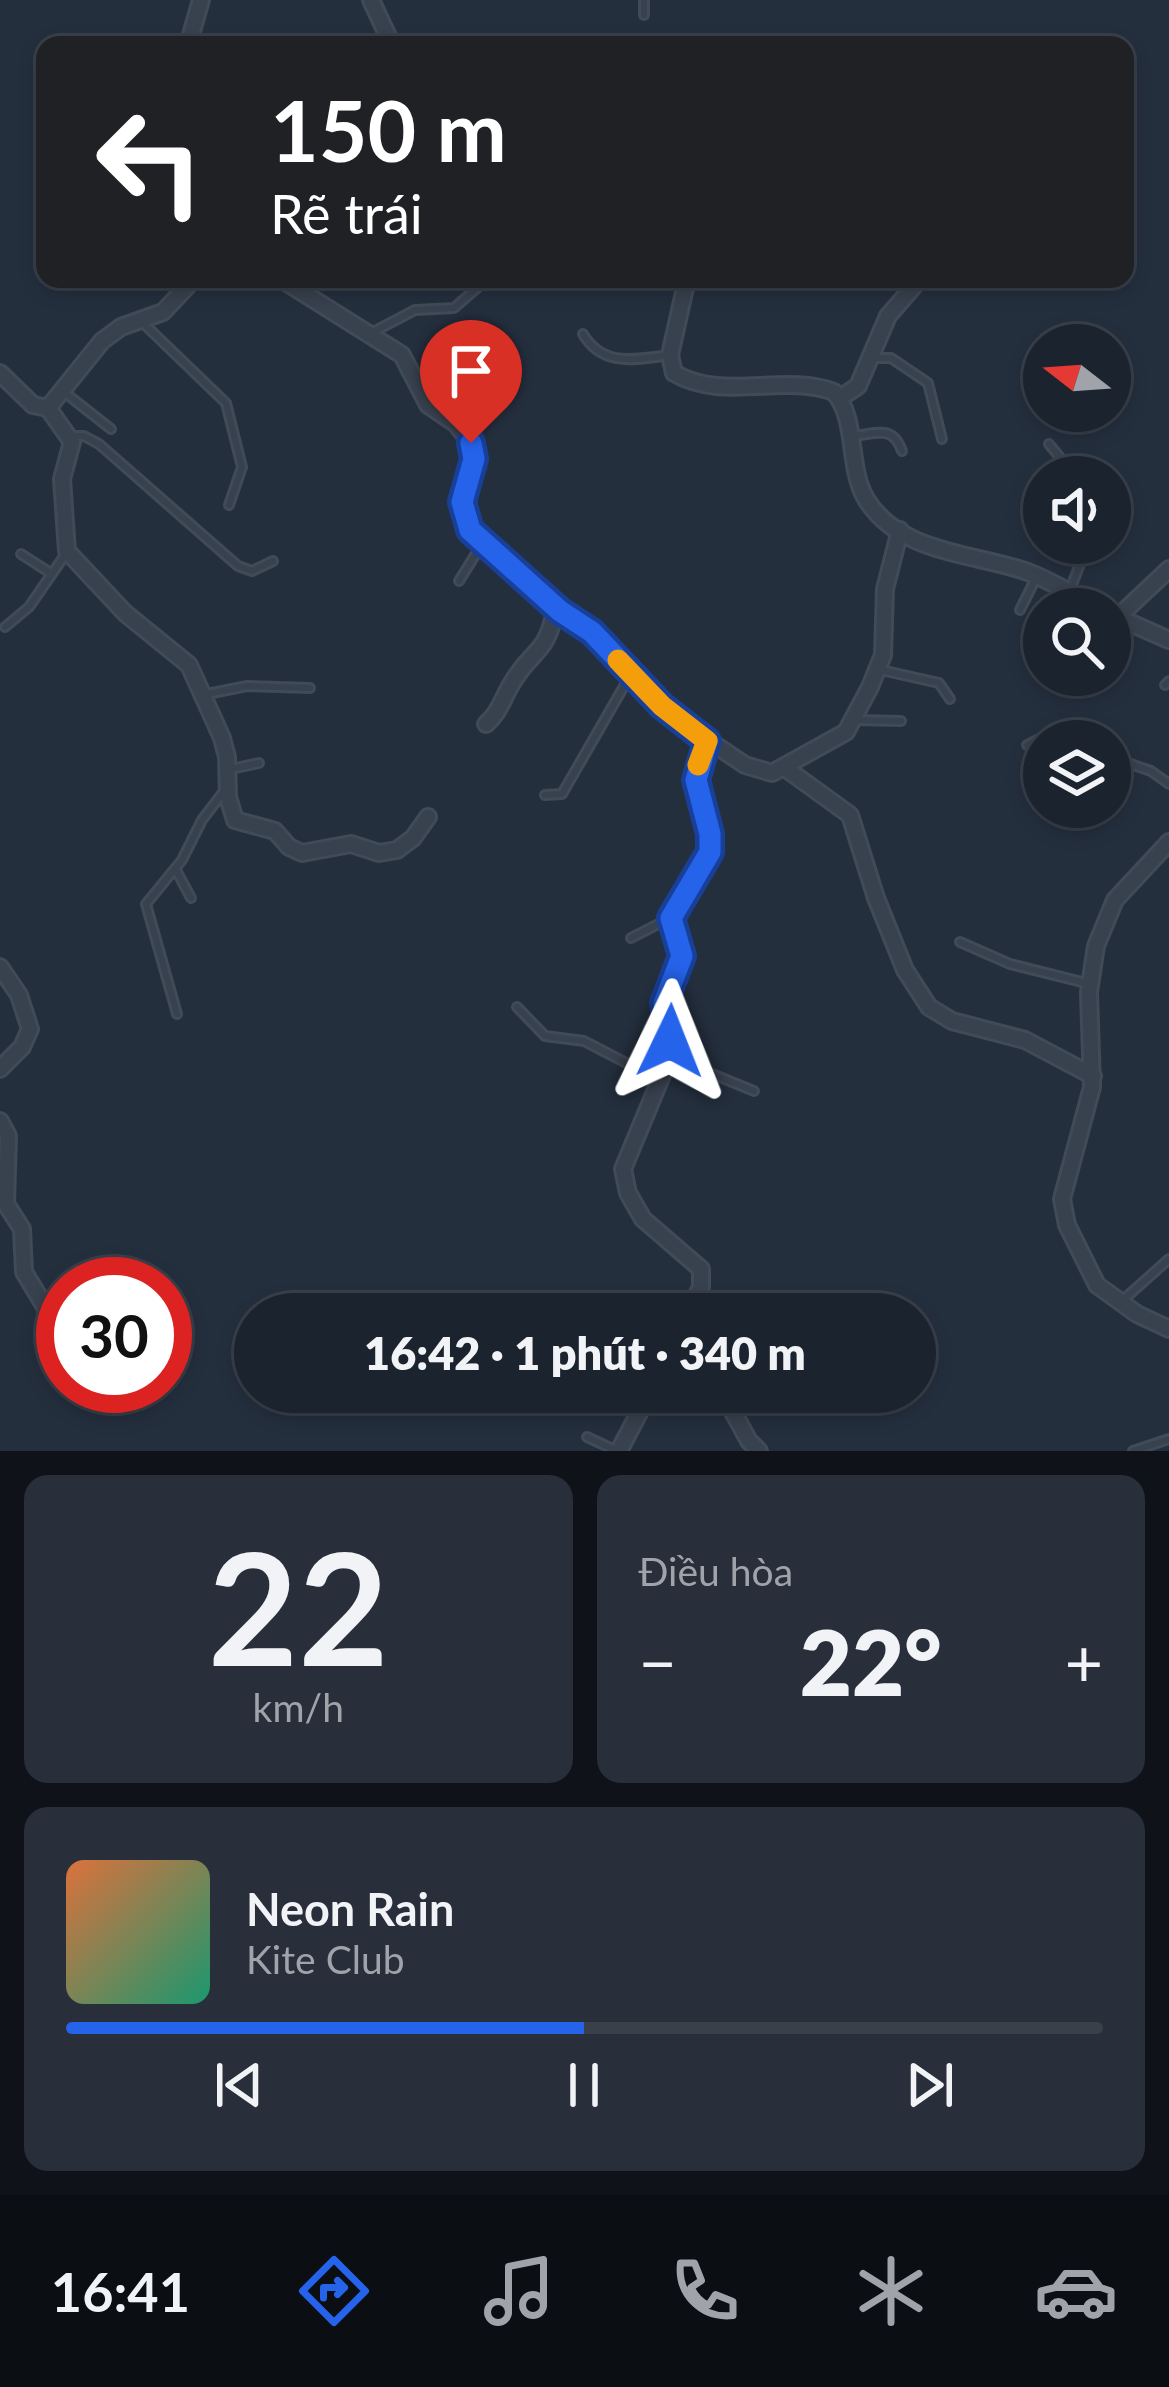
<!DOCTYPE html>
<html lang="vi">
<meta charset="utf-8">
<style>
:root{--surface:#1b232e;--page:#282f3a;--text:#f1f3f6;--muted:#a0a4aa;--line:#39404a;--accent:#2563eb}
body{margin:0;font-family:Lato,sans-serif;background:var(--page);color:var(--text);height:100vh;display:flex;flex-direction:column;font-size:45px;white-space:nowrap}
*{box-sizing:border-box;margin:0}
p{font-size:39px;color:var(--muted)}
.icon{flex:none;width:66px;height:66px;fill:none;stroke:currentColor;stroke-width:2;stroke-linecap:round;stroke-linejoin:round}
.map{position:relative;height:1451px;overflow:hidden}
.drawer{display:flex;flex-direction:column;gap:24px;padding:24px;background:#0f1319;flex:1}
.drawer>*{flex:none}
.banner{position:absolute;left:36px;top:36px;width:1098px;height:252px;border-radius:24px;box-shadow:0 6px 18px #0003,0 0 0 3px var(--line);background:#202124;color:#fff;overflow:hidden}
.needle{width:78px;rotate:287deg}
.fabs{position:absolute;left:1023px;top:324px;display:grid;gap:24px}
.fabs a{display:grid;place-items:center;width:108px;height:108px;border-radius:50%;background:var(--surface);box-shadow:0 6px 18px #0003,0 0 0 3px var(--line);font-size:60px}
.speed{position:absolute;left:36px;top:1257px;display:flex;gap:24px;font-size:60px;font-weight:700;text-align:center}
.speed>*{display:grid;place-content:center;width:156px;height:156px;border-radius:50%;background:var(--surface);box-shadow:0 6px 18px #0003,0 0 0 3px var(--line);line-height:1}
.speed .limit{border:18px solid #d22;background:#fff;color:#111}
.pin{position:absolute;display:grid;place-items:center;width:102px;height:102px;color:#fff;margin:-123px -51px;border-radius:50% 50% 50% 0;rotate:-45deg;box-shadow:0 0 12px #0007}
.pin .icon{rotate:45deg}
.me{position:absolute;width:132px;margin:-66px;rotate:2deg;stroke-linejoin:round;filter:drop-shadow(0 0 9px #0008)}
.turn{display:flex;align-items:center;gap:42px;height:252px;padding:0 36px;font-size:54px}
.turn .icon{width:156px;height:156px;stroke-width:2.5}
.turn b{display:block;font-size:84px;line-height:102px}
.big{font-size:90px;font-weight:800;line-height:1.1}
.drawer .widget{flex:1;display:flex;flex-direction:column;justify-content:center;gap:18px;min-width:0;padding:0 42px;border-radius:24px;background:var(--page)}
.drawer .dial{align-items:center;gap:0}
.dial b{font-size:156px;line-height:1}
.song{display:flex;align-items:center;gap:36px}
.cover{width:144px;height:144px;border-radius:18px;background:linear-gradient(135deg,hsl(20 70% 55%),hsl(160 70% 35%))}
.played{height:12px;border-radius:6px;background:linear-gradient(90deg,var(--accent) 50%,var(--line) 50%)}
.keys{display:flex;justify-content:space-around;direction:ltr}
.heat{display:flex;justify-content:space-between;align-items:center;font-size:66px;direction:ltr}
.drawer .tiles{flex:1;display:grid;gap:24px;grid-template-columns:1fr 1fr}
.widget:last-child{grid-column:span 2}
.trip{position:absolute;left:234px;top:1293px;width:702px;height:120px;border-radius:60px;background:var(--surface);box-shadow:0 6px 18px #0003,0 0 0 3px var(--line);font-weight:800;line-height:120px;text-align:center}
.menu{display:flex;height:192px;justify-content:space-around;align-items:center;background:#0b0e12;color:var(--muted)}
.menu .icon{width:84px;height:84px}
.menu .current{color:var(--accent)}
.menu b{font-size:54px;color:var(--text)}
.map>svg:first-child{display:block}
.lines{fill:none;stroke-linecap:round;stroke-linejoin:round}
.service-casing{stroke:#414a57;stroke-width:12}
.minor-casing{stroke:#414a57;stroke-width:20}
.service{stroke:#38414e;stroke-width:6}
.minor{stroke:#38414e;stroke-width:14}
.route-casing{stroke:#184099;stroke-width:30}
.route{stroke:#2563eb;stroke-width:21}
.slow{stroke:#f59e0b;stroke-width:21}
</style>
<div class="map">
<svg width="1169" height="1451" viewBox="0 0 1169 1451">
<rect width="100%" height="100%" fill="#242f3e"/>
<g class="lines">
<defs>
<g id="service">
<polyline points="644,0 644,15"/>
<polyline points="143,323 226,403 242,467 229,505"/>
<polyline points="373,332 415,310 454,308 485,281"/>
<path d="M583,334c20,34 53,25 87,21"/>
<polyline points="874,358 891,358 928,383 942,439"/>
<polyline points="64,392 111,429"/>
<polyline points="73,436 84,436 99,444 238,566 252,571 273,561"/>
<path d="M852,436c25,-2 40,-12 50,15"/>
<polyline points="1049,444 1076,477"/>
<polyline points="21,554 52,574"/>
<polyline points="459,581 482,544"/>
<polyline points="1070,590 1088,543"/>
<polyline points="1020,610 1037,576"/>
<polyline points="5,627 29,607 67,552"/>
<polyline points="881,670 939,683 950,699"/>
<polyline points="1165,685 1169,681"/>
<polyline points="207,694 247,686 310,688"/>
<polyline points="856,720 901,721"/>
<polyline points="1027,745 1051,733 1073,741"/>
<polyline points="1110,757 1151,771 1169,784"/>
<polyline points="231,769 259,763"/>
<polyline points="545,795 562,794 631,674"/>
<polyline points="176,870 191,898"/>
<polyline points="631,938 670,918"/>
<polyline points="960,942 1010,964 1086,983"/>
<polyline points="517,1007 545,1036 584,1041 659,1080"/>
<polyline points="177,1014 146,904 182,860 202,820 225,790"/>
<polyline points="673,1058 754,1091"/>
<polyline points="1123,1300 1169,1259"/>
<polyline points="587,1437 617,1451"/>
<polyline points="1133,1451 1169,1439"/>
</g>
<g id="minor">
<polyline points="371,0 392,45"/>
<polyline points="188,45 201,0"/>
<polyline points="281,279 402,355 428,405 456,424 471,443 474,459 462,502 464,517 482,544 508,562 560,611 592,632 681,722 745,765 772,773 846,732 870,687 883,655 885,589 900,530"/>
<path d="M687,279l-17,76 4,18c49,29 110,0 160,19 24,27 13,75 32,107 33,54 106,54 159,72 26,9 51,26 76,38"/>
<polyline points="0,373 33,405 48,408 102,341 121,327 163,312 194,279"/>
<polyline points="840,398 858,386 888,316 920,279"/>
<polyline points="48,408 72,442 62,479 67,551 125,613 189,665 222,738 227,757 228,797 235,820 275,831 289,847 302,853 351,844 379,853 397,850 413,838 428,817"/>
<polyline points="1115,616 1169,640"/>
<polyline points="1118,617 1169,569"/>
<path d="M486,724c14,-12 16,-25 26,-41 22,-37 34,-26 44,-76"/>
<polyline points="785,768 850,815 876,898 905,970 929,1007 952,1021 1025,1040 1093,1076"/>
<polyline points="1169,842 1115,900 1096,946 1089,992 1092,1087 1062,1199 1067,1225 1097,1285 1137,1314 1169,1329"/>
<polyline points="0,967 19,995 30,1029 22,1047 0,1069"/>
<polyline points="0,1121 8,1136 6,1204 22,1229 24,1272 47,1310"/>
<polyline points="688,1314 701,1287 701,1269 643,1219 628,1193 623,1169 670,1056 664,1003 681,964 683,947 671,918 710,852 710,834 696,780 707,741"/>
<polyline points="722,1392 749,1441 759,1451"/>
<polyline points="619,1451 650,1392"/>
</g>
</defs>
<use href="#service" class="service-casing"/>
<use href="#minor" class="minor-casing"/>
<use href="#service" class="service"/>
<use href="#minor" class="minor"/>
</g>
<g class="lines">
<defs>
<polyline id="route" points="471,443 474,459 462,502 470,530 560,611 592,632 662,706 707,741 696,780 710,834 710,852 671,918 682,956 664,1003 670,1041"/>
</defs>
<use href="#route" class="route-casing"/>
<use href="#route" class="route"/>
<polyline class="slow" points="618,660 662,706 707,741 698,765"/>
</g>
</svg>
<div class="fabs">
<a><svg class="needle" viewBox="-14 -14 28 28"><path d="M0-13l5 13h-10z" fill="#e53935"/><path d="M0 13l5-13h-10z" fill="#a0a4aa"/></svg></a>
<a><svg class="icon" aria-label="sound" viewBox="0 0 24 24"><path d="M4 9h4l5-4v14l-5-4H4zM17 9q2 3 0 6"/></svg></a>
<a><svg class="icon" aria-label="search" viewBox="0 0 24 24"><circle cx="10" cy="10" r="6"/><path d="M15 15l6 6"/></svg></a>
<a><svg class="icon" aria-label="layers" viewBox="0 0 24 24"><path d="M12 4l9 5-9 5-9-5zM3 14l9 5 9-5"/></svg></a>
</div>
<div class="speed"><div class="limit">30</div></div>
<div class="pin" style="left:471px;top:443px;background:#d93025"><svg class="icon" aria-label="arrive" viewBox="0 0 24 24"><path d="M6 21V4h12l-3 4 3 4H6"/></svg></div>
<svg class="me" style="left:670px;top:1041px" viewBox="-20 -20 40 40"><path d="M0-17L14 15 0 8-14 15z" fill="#2563eb" stroke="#fff" stroke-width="4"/></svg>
<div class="trip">16:42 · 1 phút · 340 m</div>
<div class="banner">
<div class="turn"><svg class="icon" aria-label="left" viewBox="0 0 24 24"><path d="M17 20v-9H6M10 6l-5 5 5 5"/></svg><div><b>150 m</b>Rẽ trái</div></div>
</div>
</div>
<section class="drawer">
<div class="tiles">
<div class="widget dial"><b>22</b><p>km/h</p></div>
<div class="widget"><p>Điều hòa</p>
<div class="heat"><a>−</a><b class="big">22°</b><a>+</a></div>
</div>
<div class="widget">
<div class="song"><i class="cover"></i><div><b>Neon Rain</b><p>Kite Club</p></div></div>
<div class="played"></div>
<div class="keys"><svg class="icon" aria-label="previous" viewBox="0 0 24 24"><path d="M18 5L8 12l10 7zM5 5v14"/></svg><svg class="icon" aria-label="pause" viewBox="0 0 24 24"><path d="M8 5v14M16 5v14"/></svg><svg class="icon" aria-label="next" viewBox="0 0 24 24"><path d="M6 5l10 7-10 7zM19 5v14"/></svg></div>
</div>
</div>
</section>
<nav class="menu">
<b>16:41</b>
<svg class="icon current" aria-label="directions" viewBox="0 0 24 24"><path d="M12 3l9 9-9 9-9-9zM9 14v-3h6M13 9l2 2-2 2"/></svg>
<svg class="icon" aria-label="music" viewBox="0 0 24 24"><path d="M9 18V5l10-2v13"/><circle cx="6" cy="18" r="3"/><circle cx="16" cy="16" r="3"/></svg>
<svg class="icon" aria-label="phone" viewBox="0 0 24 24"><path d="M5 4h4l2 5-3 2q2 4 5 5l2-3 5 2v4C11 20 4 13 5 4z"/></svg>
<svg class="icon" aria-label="climate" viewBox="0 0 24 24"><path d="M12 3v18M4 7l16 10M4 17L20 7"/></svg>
<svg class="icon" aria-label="car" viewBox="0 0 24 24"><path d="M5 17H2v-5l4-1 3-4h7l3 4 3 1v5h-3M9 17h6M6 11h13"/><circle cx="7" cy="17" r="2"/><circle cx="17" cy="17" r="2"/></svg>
</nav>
